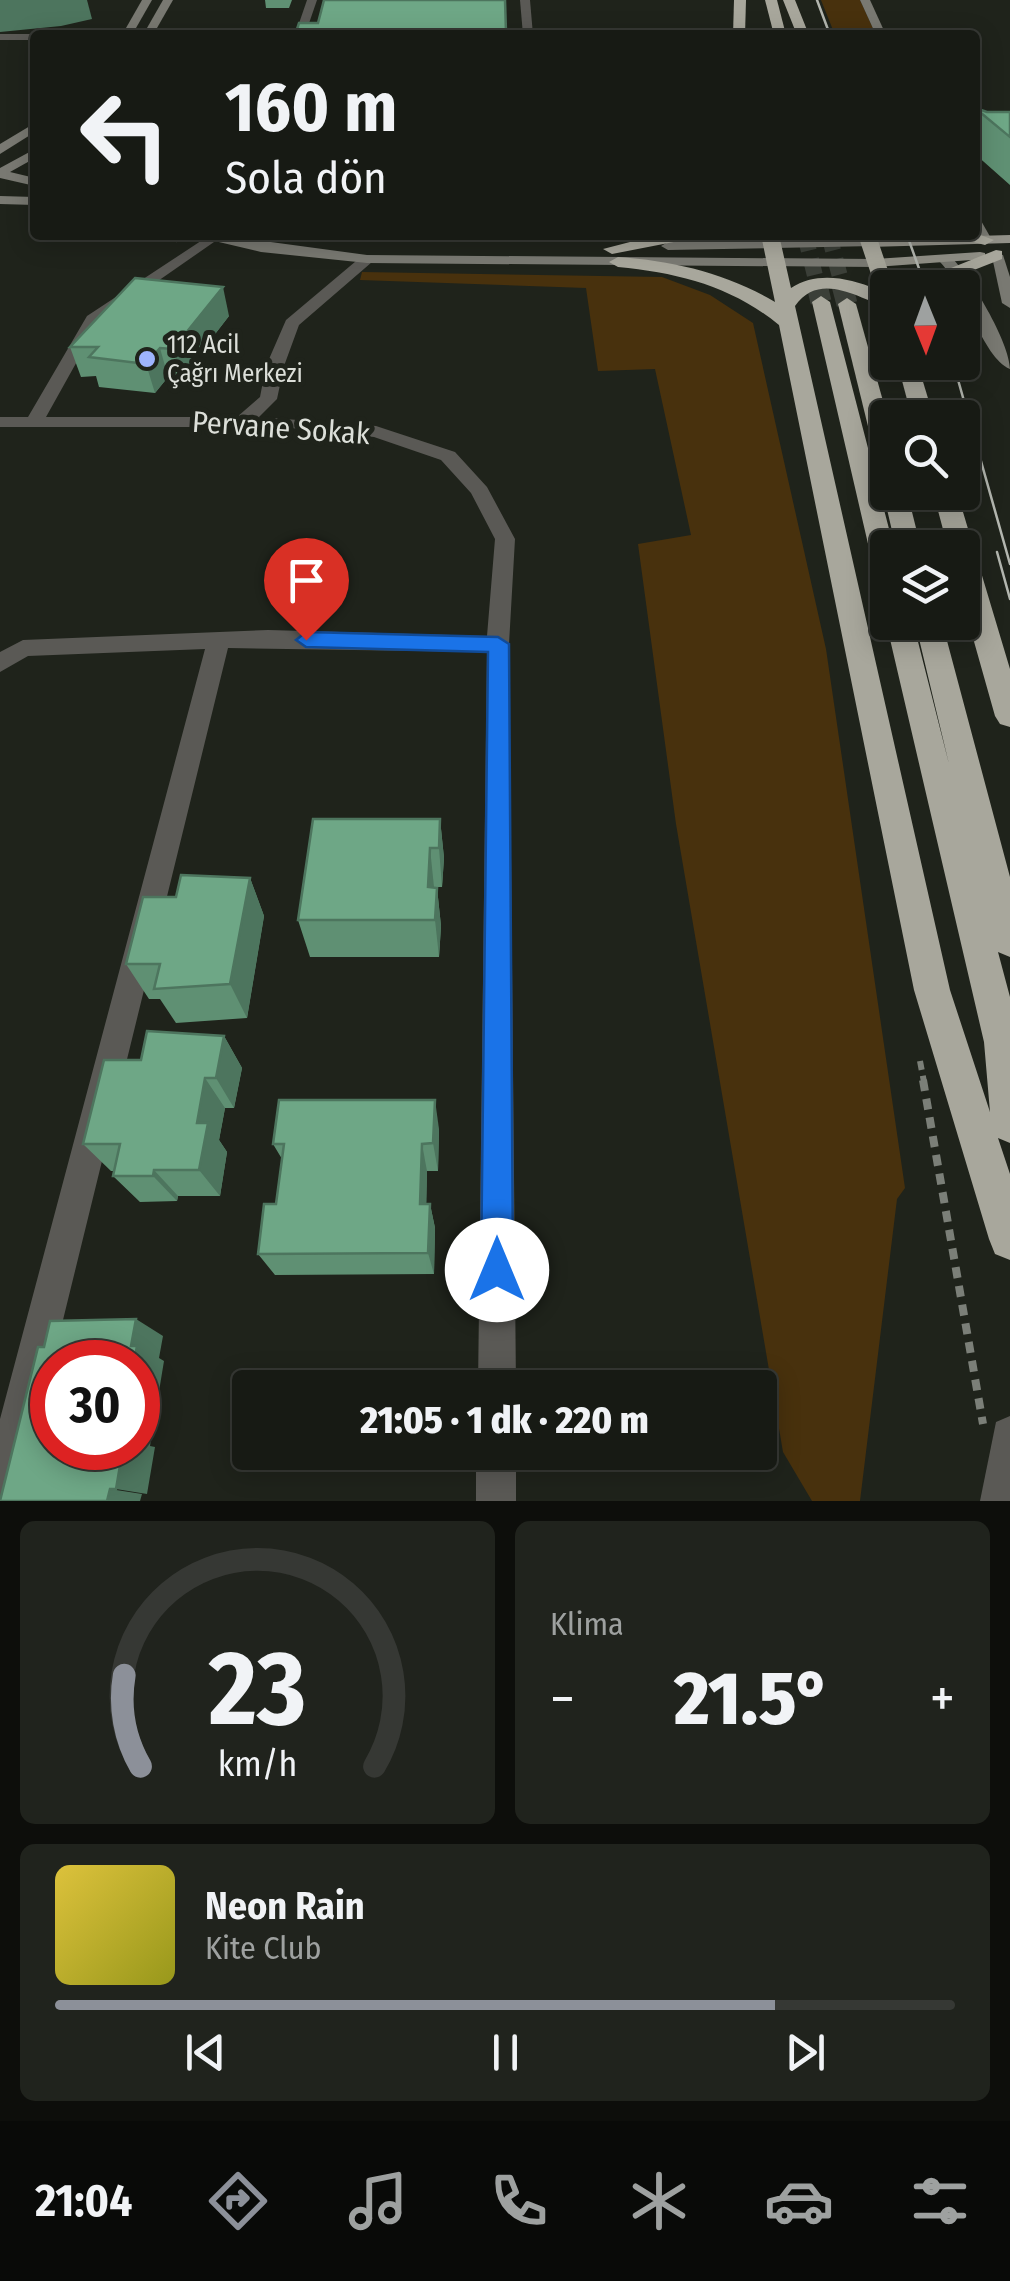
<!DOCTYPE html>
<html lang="tr">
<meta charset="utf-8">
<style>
:root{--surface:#171a14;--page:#20231d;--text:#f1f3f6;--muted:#9ea1a0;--line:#363834;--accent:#8c9099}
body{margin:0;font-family:"Fira Sans Condensed",sans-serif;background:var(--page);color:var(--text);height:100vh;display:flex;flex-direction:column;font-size:38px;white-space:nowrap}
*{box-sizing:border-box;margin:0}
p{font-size:32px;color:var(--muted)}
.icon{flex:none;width:55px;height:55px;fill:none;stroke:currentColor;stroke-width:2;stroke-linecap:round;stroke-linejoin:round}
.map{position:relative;height:1501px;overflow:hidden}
.side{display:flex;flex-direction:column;gap:20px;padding:20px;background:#0d0e0b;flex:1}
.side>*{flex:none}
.banner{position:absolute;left:30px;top:30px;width:950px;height:210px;border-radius:10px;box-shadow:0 5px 25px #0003,0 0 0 2px var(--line);background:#171a14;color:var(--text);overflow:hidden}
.needle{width:65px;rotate:179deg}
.fabs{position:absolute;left:870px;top:270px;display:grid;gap:20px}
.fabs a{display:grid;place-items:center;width:110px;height:110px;border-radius:10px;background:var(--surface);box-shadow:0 5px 25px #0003,0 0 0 2px var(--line);font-size:50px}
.speed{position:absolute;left:30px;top:1340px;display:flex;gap:20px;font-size:50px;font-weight:700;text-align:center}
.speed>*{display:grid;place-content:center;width:130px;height:130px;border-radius:50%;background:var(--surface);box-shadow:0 5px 25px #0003,0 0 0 2px var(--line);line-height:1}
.speed .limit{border:15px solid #d22;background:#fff;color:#111}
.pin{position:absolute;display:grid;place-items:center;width:85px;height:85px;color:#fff;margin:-102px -42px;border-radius:50% 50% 50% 0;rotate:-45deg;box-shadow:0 0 10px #0007}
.pin .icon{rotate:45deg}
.me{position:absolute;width:110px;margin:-55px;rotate:0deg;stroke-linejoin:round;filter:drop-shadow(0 0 8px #0008)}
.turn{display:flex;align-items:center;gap:35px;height:210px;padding:0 30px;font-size:45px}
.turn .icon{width:130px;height:130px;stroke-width:2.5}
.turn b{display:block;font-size:70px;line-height:85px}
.big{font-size:75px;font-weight:800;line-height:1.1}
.side .card{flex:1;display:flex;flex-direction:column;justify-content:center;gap:15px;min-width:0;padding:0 35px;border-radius:15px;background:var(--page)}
.side .dial{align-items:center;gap:0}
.dial svg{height:260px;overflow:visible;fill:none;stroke:var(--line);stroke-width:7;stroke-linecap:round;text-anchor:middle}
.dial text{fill:var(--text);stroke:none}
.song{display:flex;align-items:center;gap:30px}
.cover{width:120px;height:120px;border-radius:15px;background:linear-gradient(135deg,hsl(50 70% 55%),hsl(60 70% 35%))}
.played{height:10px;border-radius:5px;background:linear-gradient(90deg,var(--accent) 80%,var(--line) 80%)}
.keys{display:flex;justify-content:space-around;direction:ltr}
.heat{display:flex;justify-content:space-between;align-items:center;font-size:55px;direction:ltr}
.side .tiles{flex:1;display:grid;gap:20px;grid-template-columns:1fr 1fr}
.card:last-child{grid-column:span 2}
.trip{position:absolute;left:232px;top:1370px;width:545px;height:100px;border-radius:10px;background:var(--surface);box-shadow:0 5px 25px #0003,0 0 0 2px var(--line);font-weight:800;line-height:100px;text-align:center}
.dock{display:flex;height:160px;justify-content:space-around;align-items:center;background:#090a08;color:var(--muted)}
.dock .icon{width:70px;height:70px}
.dock .active{color:var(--accent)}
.dock b{font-size:45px;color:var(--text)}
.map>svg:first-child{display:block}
.green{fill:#48310d}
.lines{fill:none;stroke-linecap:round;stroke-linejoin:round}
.highway-tunnel-far1{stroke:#3b3f38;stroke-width:16;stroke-dasharray:16 9;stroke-linecap:butt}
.highway-tunnel{stroke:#3b3f38;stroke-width:21;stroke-dasharray:21 10;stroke-linecap:butt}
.path-far2{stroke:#7b7f78;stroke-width:2.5;stroke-dasharray:4 2.5;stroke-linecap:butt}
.path-far1{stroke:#7b7f78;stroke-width:6;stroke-dasharray:9 6;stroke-linecap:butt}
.path{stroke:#7b7f78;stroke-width:8;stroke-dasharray:11 8;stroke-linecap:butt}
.street{fill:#5a5955;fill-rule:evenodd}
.secondary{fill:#797972;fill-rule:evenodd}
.primary{fill:#929188;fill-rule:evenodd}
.highway{fill:#a8a79c;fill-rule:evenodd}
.tram{stroke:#b3b6af;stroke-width:2.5}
.wall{fill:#5f9073}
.shaded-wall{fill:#4d755e}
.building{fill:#6ea786;stroke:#4d755e;stroke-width:2.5}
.route{fill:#1a73e8;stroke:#114b97;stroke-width:2.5}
.poi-dot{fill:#9eb4fd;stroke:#1f231b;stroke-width:4}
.labels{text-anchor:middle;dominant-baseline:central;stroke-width:10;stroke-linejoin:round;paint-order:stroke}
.far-poi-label{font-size:25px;fill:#dcdfd9;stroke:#1f231b;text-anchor:start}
.street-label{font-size:30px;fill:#dcdfd9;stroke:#1f231b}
</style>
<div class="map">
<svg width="1010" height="1501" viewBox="0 0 1010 1501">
<rect width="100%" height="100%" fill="#1f231b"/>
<g class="green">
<polygon points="821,0 860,0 876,35 835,35"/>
<polygon points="362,272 662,277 710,295 753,323 826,649 905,1188 897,1199 860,1501 812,1501 783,1452 676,824 638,544 691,535 655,369 598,371 586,288 360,280"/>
</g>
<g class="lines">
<g class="highway-tunnel-far1">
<polyline points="805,235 818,288"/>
<polyline points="829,235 843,288"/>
</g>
<g class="highway-tunnel">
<polyline points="817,285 821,302"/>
<polyline points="842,285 847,304"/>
</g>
<g class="path-far2">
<polyline points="151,235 177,241"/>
<polyline points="401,235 568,238"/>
</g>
<polyline class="path-far1" points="920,1061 924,1082"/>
<polyline class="path" points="923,1080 983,1424"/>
<g class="street">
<polygon points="307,0 317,0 305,35 295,35"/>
<polygon points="520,0 530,0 533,35 523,35"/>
<polygon points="0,34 35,34 39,35 35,35 35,40 0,40"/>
<polygon points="210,235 216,239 214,242 99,322 46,417 237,417 260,397 266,366 286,320 362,256 372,256 372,262 299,325 284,366 277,399 259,417 376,426 455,452 487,487 515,539 509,644 516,1388 478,1388 487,652 228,648 20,1495 18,1501 0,1501 0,1419 205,649 28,656 0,672 0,652 23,640 268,630 487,636 495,539 471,493 441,460 374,437 282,427 0,427 0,417 28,417 87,316"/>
<polygon points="576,235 590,235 590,238 583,242"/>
<polygon points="1010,1416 1010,1501 980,1501 996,1422"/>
<rect x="476" y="1452" width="40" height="49"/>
</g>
<g class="secondary">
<polygon points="142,0 152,0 132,35 122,35"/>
<polygon points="163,0 173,0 153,35 143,35"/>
<polygon points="860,0 870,0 886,35 876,35"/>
<polygon points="35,123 35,132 0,154 0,144"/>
<polygon points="35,149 35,158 10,172 35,178 35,186 0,178 0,168"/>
<polygon points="0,196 35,197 35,205 0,204"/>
<polygon points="975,218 980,219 992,240 990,243 978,240"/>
<polygon points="189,235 218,235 367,255 875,259 882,263 875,267 367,263 261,252"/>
<polygon points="869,239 876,243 874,246 668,250 661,246 668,242"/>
<polygon points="991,252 1003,255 1010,277 1010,308 1002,303"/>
<path d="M940,256h10c20,19 60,87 60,113 -28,-12 -45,-81 -70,-107z"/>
</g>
<g class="primary">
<polygon points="1010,235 1010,243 869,247 862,243 869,239"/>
<polygon points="980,252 985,253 985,259 875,267 868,263 875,259"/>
</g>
<g class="highway">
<polygon points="734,0 746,0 745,35 733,35"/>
<polygon points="765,0 777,0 786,35 774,35"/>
<polygon points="783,0 795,0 809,35 797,35"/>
<polygon points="975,233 994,240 985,245 946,235"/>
<polygon points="657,235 693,235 684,240 612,254 603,249"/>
<path d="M761,235h18l12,53c26,-17 58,-10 85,1l-18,-54h18l18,53h-6v20c-30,-10 -68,-37 -93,-2l155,684 40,122 -6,-70 -98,-420 2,-3v3h25l36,142 -34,-142h27l68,255v80l-12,-5 12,45v146l-12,-5 12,36v86l-15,-6 -6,-15 -75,-249 -135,-665c-48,-39 -100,-52 -161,-58l-9,-5 9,-5c56,4 108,16 157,45z"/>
<polygon points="996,250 1002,251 1002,259 928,288 901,288"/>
<polygon points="821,296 830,302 894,548 888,548 888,582 875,574 812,302"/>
<polygon points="847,298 856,304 888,419 888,470 877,463 838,304"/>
<polygon points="897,362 917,362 934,418 912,418"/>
<polygon points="888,487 888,492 907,492 921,548 896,548 883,492"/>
<polygon points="933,492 957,492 1010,669 1010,727 1000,724 995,716 962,599 962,548 948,548"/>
</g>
<g class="tram">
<polyline points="817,0 830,35"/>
<polyline points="907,235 926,288"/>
<polyline points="953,362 1010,564"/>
<polyline points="997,552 1010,599"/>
</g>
</g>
<g class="wall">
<polygon points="265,0 292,0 289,8 266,8"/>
<polygon points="505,0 506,35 295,35 318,23"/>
<polygon points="975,108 987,112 1010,112 1010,185 975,154"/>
<polygon points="229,316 181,378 168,377 155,393 99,387 96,376 81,377 70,347"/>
<polygon points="440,819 444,858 442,887 434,887 437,888 441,926 439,957 310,957 298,920"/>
<polygon points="250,878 264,916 247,1018 176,1023 160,999 149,999 126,964 176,897"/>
<polygon points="224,1036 242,1068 234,1108 225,1108 219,1140 227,1152 220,1196 178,1196 177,1201 140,1202 113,1176 114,1171 111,1171 83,1144 141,1060"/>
<polygon points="439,1129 438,1171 427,1171 426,1204 430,1204 435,1228 434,1274 275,1275 258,1254 276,1204 282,1159 273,1144"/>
</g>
<g class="shaded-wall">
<polygon points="0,0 87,0 92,19 61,26 0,32"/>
<polygon points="223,287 229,316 181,378 173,349"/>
<polygon points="160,348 168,377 155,393 146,364"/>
<polygon points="440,819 444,858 442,887 439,848"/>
<polygon points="430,848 434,887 428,887"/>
<polygon points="250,878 264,916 247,1018 230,984"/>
<polygon points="437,888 441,926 439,957 435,920"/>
<polygon points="224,1036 242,1068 234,1108 216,1078"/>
<polygon points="205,1078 225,1108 219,1140 227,1152 220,1196 199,1170 197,1123"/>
<polygon points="435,1100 439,1129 438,1171 433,1143"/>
<polygon points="422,1144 427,1171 426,1228 420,1204"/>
<polygon points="154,1170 178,1196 177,1201 153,1176"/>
<polygon points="430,1204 435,1228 434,1274 428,1253"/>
<polygon points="136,1319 163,1336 159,1358 164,1361 150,1446 155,1447 147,1494 116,1489 123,1448 138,1448 138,1362 134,1362 131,1346"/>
<polygon points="110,1489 142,1494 140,1501 107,1501"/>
</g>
<g class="building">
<polygon points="324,0 505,0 506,32 295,35 299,23 318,23"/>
<polygon points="975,108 987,112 1010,112 1010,137"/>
<polygon points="135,278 223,287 173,349 160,348 146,364 89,357 98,347 70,347"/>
<polygon points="313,819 440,819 439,848 430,848 428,887 437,888 435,920 298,920"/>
<polygon points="181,875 250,878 230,984 154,989 160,964 126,964 143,897 176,897"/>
<polygon points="147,1031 224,1036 216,1078 205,1078 197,1123 208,1123 199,1170 154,1170 153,1176 113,1176 120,1144 83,1144 104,1060 141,1060"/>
<polygon points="279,1100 435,1100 433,1143 422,1144 420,1204 430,1204 428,1253 258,1254 264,1204 276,1204 284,1144 273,1144"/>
<polygon points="136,1319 131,1346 137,1346 134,1362 52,1362 52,1448 123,1448 116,1489 110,1489 107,1501 0,1501 38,1347 44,1347 50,1321"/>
</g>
<polygon class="route" points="306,632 498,637 509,644 513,1270 508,1282 497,1286 485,1282 481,1270 488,652 306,647 296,640"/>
<circle class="poi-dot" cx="147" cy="359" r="10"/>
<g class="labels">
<g class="far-poi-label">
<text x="167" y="345">112 Acil<tspan x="167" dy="29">Çağrı Merkezi</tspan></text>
</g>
<g class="street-label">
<text transform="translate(281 428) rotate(4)">Pervane Sokak</text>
</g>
</g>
</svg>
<div class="fabs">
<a><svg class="needle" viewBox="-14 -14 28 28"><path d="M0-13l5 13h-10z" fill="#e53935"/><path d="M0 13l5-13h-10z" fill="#9ea1a0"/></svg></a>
<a><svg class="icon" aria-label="search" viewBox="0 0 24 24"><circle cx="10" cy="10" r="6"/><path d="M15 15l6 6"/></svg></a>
<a><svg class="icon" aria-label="layers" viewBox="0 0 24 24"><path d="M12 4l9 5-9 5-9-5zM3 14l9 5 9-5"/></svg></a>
</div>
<div class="speed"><div class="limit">30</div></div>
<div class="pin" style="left:306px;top:640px;background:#d93025"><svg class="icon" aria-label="arrive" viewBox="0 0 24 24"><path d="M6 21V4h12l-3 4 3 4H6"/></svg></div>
<svg class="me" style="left:497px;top:1270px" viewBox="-20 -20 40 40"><circle r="19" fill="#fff"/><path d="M0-13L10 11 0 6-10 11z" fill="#1a73e8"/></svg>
<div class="trip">21:05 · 1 dk · 220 m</div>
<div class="banner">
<div class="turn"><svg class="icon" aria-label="left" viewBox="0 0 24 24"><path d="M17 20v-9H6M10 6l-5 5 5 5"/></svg><div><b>160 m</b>Sola dön</div></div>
</div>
</div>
<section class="side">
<div class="tiles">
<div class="card dial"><svg viewBox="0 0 100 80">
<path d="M14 69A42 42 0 1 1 86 69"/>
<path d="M14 69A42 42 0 0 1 9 41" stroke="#8c9099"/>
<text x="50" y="56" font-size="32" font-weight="700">23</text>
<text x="50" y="72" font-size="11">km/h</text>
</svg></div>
<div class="card"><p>Klima</p>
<div class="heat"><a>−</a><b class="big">21.5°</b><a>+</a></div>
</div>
<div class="card">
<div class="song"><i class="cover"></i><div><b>Neon Rain</b><p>Kite Club</p></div></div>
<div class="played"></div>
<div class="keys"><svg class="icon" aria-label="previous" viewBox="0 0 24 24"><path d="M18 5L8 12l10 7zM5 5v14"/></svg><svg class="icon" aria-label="pause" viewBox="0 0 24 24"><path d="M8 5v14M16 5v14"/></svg><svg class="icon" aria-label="next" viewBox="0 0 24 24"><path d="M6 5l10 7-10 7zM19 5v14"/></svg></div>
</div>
</div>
</section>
<nav class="dock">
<b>21:04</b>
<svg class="icon active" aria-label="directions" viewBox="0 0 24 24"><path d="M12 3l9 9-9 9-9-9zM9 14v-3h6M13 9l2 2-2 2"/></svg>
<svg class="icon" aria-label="music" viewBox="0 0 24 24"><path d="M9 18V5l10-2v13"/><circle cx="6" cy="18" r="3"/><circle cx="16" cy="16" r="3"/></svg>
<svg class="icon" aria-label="phone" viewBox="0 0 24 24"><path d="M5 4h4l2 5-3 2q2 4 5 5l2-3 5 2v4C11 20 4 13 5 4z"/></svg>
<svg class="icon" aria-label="climate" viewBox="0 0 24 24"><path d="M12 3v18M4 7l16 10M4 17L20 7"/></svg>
<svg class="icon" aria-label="car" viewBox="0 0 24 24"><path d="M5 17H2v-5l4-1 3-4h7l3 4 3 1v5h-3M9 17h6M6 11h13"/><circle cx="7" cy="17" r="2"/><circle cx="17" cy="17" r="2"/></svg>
<svg class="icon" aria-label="filters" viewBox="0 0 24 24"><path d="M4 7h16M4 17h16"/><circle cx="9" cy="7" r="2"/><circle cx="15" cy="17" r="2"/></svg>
</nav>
